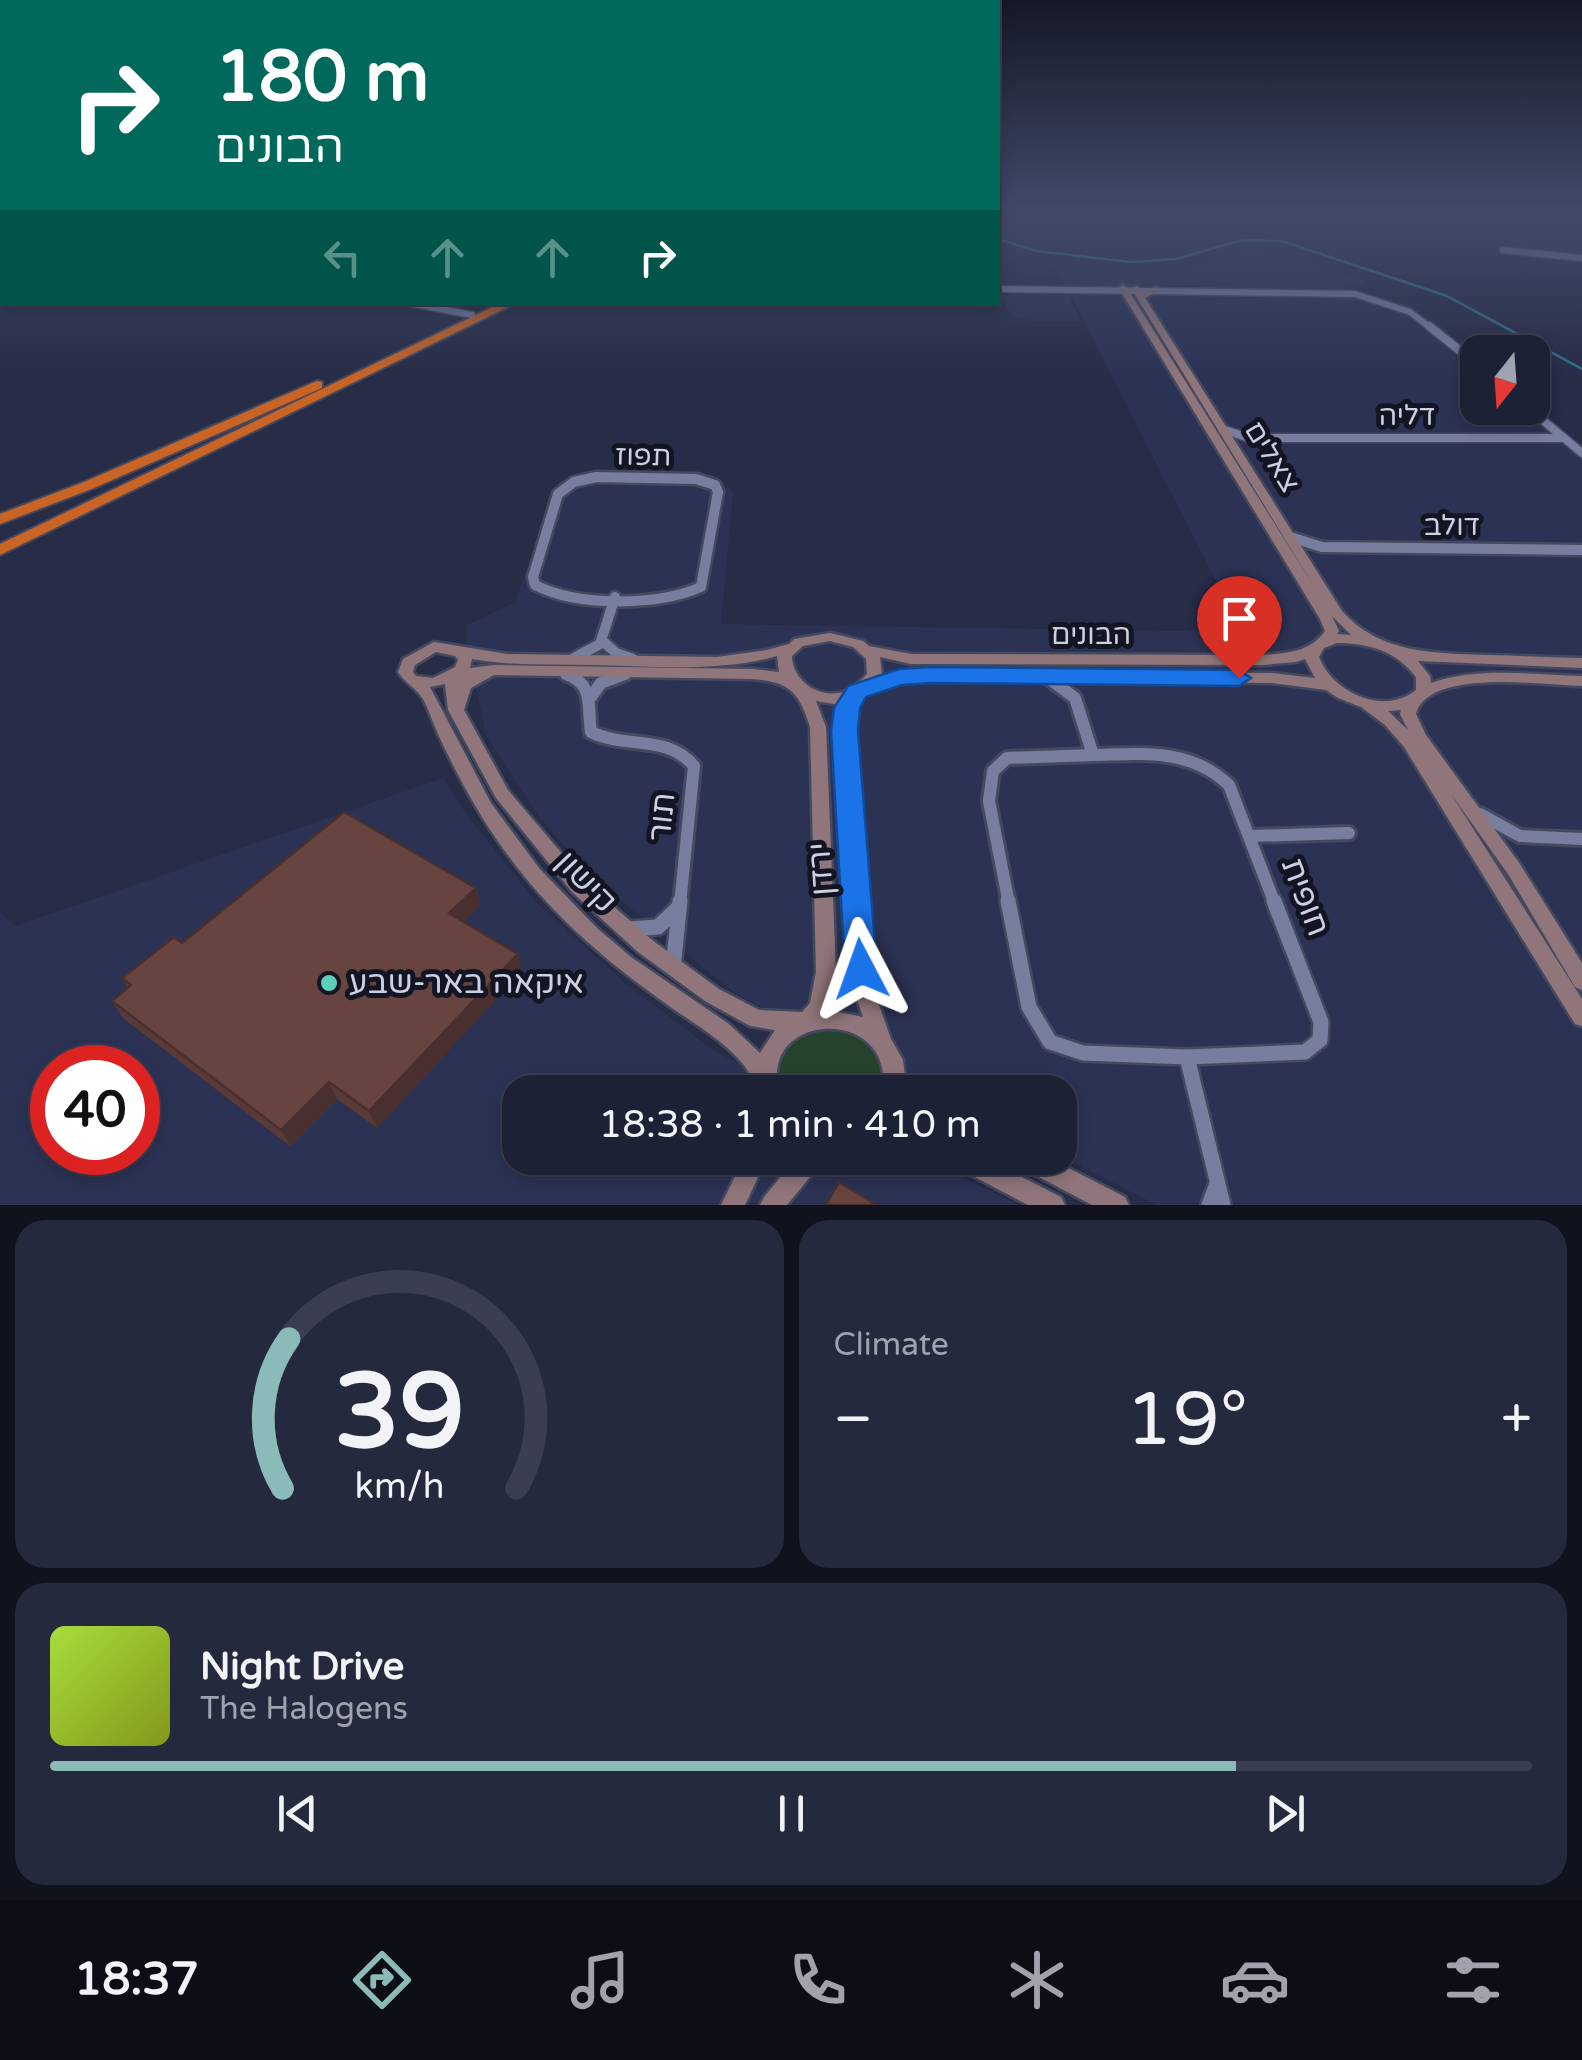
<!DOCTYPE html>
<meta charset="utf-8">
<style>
:root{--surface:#1d2135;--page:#25293d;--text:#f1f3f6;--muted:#a0a3ad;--line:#3b3e50;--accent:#8bbbb9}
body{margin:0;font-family:"Varela Round","Noto Sans Hebrew",sans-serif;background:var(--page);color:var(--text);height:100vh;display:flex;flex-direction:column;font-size:38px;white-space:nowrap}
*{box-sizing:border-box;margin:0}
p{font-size:32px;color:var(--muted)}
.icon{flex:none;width:55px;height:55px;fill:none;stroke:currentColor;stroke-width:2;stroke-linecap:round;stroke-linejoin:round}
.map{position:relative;height:1205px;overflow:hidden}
.sheet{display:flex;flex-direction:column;gap:15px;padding:15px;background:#10121d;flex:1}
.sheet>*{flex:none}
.banner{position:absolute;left:0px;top:0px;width:1000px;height:305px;box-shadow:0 5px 15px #0003,0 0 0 2px var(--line);background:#00695c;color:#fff;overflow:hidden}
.needle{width:65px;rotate:197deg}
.buttons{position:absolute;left:1460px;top:335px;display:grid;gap:20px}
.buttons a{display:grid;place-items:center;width:90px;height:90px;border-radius:20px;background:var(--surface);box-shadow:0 5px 15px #0003,0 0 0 2px var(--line);font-size:50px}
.speed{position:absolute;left:30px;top:1045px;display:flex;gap:20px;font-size:50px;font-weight:700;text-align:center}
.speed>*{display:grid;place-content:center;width:130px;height:130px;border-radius:50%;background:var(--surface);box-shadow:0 5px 15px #0003,0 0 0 2px var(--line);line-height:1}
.speed .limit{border:15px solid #d22;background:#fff;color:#111}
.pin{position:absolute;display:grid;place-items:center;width:85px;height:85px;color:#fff;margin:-102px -42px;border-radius:50% 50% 50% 0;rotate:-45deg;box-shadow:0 0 10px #0007}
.pin .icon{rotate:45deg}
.me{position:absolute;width:110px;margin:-55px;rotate:356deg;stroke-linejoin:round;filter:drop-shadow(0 0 8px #0008)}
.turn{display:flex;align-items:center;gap:35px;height:210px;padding:0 50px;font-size:45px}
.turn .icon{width:130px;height:130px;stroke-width:2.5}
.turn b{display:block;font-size:70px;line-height:85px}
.lanes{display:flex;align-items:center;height:95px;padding:0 50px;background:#0003;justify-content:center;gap:50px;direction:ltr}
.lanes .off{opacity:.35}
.big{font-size:75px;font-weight:600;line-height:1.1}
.sheet .widget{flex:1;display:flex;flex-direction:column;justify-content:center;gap:15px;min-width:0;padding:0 35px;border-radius:30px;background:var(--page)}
.sheet .dial{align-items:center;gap:0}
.dial svg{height:260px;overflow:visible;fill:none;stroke:var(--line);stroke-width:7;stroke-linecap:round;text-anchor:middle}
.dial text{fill:var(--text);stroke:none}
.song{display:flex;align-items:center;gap:30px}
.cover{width:120px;height:120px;border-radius:15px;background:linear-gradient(135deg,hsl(80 70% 55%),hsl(70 70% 35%))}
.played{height:10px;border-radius:5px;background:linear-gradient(90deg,var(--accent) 80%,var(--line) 80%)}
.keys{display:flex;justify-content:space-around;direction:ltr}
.heat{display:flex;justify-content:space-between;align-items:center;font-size:55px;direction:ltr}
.sheet .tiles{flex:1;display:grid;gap:15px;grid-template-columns:1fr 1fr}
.widget:last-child{grid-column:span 2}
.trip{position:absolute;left:502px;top:1075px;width:575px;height:100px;border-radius:30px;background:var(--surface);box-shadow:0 5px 15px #0003,0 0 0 2px var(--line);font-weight:600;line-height:100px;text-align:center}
.tab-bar{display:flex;height:160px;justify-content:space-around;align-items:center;background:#0c0d15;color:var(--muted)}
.tab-bar .icon{width:70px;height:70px}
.tab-bar .on{color:var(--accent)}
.tab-bar b{font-size:45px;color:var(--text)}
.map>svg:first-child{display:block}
.built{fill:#2c3254;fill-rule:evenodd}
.green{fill:#26422d}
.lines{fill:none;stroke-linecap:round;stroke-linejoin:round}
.stream{stroke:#316f8b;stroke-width:2.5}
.street-far4-casing{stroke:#45495f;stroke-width:9}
.street-far3-casing{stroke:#45495f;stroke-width:11}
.street-far2-casing{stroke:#45495f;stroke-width:15}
.street-far1-casing{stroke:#45495f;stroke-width:18}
.street-casing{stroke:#45495f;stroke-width:20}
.secondary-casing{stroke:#45495f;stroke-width:5}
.highway-casing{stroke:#45495f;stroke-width:4}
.street-far4{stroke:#777e9e;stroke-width:6}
.street-far3{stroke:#777e9e;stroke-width:8}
.street-far2{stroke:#777e9e;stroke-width:10}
.street-far1{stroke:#777e9e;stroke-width:12}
.street{stroke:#777e9e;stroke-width:15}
.secondary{fill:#90767a;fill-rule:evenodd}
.highway{fill:#c96425;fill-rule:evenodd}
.wall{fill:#593a38}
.shaded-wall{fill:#49302e}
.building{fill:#684441;stroke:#49302e;stroke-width:2.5}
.route{fill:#1a73e8;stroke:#114b97;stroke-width:2.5}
.poi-dot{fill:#5dceb9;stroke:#131522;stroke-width:4}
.labels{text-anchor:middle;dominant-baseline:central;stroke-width:10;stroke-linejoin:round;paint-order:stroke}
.street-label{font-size:28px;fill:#ccd0e2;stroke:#131522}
.near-street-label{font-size:32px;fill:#ccd0e2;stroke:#131522}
.near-poi-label{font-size:32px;fill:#ccd0e2;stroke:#131522;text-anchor:start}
</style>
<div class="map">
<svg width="1582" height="1205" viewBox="0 0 1582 1205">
<rect width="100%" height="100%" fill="#272c47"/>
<g class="built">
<polygon points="1486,211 1582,211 1582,261 1516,255"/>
<polygon points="1245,248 1264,248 1363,280 1366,283 1342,288 1409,305 1434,320 1477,358 1478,408 1533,405 1582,447 1582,1205 1157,1205 1060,1156 1060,1092 934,1092 733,992 587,873 535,811 486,736 467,643 467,625 515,602 556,486 603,474 711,474 726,483 733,493 721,624 1242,632 1055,265 1145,271 1213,263"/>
<polygon points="1001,295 1068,295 1081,321 1034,321 1010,315"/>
<path d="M443,778l21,33 72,91 89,81 91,69 80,40h-276v66h404l94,47h-1018v-292l16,13zM52,1068h86v84h-86z"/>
</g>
<path class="green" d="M811,1028c10,0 24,-3 34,0 26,6 45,38 42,64h-111c-5,-31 9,-48 35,-64z"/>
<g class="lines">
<polyline class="stream" points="998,239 1036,251 1131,262 1176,259 1242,240 1282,241 1447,296 1582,369"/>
<defs>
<g id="street-far4">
<polyline points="1503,250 1582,258"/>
<polyline points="998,289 1355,294 1410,312 1432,329"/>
<polyline points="404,302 472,315"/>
</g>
<g id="street-far3">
<polyline points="1429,326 1478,365"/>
<polyline points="1528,408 1582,453"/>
<polyline points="1222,429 1249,438 1564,438"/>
<polyline points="595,477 604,477"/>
</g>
<g id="street-far2">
<path d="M596,477l100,2 19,6 3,7 -17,95c-44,19 -123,20 -166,-2l-2,-8 25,-83 16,-12z"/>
<polyline points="1290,537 1322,547 1582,550"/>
<polyline points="605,643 616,653 633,659"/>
<polyline points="574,658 600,644 615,597"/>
</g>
<g id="street-far1">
<path d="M566,674c29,10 21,33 25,58 35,17 76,2 103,34l-14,138"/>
<path d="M1047,677l28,21 18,57c50,-1 97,-7 136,30l46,119"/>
<polyline points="591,697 601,683 625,674"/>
<polyline points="1480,814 1520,836 1582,839"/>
<polyline points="1250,836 1349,833"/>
<polyline points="1009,904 989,801 993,771 1007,758 1093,755"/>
</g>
<g id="street">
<polyline points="1008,901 1029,1007 1050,1042 1083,1053 1187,1057 1223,1205"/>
<polyline points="629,929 658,927 678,908"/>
<polyline points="673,968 680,901"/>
<polyline points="1187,1057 1305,1052 1320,1040 1321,1022 1274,901"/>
<polyline points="1209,1205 1216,1186"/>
</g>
<g id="secondary">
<path d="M1123,285l4,3 191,305 -187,-305 7,-2 4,7 14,-6 4,3 -15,8 197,313c38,43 92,42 145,44 32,1 63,2 95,3v10l-164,-7 12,15 1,7c48,-17 101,-8 151,-7v10c-37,-1 -154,-18 -166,28l10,21 94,129 62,99v27l-7,-3 -67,-113 -57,-80 131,205v27l-7,-2 -171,-277 -19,-22 -24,-18 -23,-9 -12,-8 -54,-7 -341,-3c-21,2 -68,3 -76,27 -3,10 -1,24 -2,34l20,247 18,51 12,21 4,32h-22c-2,-16 -1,-31 -13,-45 -23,-28 -81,-24 -93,14 -3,9 -2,22 -2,31h-22c1,-30 -53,-64 -76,-79 -69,-48 -128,-97 -177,-166 -25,-35 -46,-74 -64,-113 -5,-11 -9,-24 -15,-35 -7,-11 -18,-16 -25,-27l5,-13 31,-17 73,12 210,3 50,-7 22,-6 5,-5 36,-6 33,8 6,5 42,8 352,1c25,-2 47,-3 62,-24l-5,-12 -201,-331zM1332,616l19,19 -14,-1 2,-3zM830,641l23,6 13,12 1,15c-5,5 -12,13 -19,16 -25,12 -56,-8 -56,-34l11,-10zM1337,643c32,0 59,8 79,34v13c-32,26 -83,3 -97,-33l5,-9zM436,652l19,4 3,4 -3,7 -22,11 -17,-2 -3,-4 2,-7zM777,656l2,16 -27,-3 -258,-4 -24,3 2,-9c39,7 78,5 118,6 62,1 127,8 187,-9zM880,657l31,7 352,1 33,-3 9,-3 10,19 -43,-5 -341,-3 -32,3 -19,5 2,-3zM494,675l258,4c38,3 47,13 58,48l6,245 -6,31 -8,9 -43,-2 -40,-21 -67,-49 -65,-57 -79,-93 -44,-80 7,-22zM445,684l3,26 48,88 77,95 65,59 67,49 45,25 25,4 -15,23 -31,-29 -98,-67 -34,-29 -58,-60 -48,-65 -61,-116zM816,701l18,3 9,-2 -4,6 -2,33 16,247 10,29 -35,-7 8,-38 -10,-245zM1401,710l-1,4 8,16 -20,-19z"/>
<polygon points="744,1158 767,1158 745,1205 721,1205"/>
<polygon points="796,1158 822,1158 819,1166 787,1205 760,1205 764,1197"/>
<polygon points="951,1158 985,1158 1061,1197 1065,1205 1028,1205 954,1166"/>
<polygon points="1015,1158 1049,1158 1125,1197 1129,1205 1092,1205 1018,1166"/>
</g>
<g id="highway">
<polygon points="503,302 518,302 0,555 0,544"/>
<polygon points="317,381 322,382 322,388 94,488 0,524 0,514 84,482"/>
</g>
</defs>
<use href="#street-far4" class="street-far4-casing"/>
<use href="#street-far3" class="street-far3-casing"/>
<use href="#street-far2" class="street-far2-casing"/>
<use href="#street-far1" class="street-far1-casing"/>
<use href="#street" class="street-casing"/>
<use href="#secondary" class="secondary-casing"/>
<use href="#highway" class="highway-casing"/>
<use href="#street-far4" class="street-far4"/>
<use href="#street-far3" class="street-far3"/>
<use href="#street-far2" class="street-far2"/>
<use href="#street-far1" class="street-far1"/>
<use href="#street" class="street"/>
<use href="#secondary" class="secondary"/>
<use href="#highway" class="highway"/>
</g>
<polygon class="wall" points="476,888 480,905 464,922 518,954 522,971 377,1128 337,1099 290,1146 123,1018 112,1001 128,988 122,978 182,943"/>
<g class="shaded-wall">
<polygon points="476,888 480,905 455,930 449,913"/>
<polygon points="518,954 522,971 377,1128 369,1111"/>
<polygon points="329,1082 337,1099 290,1146 281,1130"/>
</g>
<g class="building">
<polygon points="344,812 476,888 449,913 518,954 369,1111 329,1082 281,1130 112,1001 131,985 122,978 174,937 182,943"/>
<polygon points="839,1182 877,1205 826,1205"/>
</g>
<linearGradient id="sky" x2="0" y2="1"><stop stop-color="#151827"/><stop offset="0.56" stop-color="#414b69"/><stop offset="1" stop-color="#414b69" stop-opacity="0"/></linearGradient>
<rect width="1582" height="380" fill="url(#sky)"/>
<polygon class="route" points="931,667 1239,670 1251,678 1239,686 931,683 902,685 866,697 860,708 858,731 877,969 873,979 861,983 849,979 845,969 831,731 834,708 848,686 899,669"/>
<circle class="poi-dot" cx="329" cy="983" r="10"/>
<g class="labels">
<g class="street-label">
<text x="1407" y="416">דליה</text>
<text transform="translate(643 456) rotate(1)">תפוז</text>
<text transform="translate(1272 457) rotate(58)">צאלים</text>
<text x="1452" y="526">דולב</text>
<text x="1091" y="635">הבונים</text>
</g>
<g class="near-street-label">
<text transform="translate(662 817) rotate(-84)">תור</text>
<text transform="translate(821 869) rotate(-94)">ירדן</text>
<text transform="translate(586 882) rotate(46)">קישון</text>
<text transform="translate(1305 897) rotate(69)">חופית</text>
</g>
<g class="near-poi-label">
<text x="349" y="983">איקאה באר-שבע</text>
</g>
</g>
</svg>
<div class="buttons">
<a><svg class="needle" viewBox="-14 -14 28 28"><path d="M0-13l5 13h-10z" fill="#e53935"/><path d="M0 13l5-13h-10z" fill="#a0a3ad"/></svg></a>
</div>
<div class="speed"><div class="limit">40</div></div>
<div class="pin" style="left:1239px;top:678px;background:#d93025"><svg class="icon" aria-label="arrive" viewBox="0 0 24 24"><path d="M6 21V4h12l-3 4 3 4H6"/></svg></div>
<svg class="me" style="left:861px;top:969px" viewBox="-20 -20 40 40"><path d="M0-17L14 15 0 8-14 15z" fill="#1a73e8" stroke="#fff" stroke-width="4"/></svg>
<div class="trip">18:38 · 1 min · 410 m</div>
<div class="banner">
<div class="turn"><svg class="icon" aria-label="right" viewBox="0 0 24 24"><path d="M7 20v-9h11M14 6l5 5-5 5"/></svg><div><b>180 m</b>הבונים</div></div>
<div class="lanes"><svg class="icon off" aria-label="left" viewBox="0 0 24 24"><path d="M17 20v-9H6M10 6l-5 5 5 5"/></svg><svg class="icon off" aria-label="ahead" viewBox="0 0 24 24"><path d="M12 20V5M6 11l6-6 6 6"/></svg><svg class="icon off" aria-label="ahead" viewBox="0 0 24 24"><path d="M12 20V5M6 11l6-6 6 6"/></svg><svg class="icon" aria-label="right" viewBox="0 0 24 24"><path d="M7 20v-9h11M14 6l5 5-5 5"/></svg></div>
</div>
</div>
<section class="sheet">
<div class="tiles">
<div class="widget dial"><svg viewBox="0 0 100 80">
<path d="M14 69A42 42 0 1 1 86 69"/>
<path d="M14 69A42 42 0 0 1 16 23" stroke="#8bbbb9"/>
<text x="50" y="56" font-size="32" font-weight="700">39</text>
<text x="50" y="72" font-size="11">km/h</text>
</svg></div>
<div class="widget"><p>Climate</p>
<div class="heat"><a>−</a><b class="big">19°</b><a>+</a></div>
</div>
<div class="widget">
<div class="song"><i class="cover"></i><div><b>Night Drive</b><p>The Halogens</p></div></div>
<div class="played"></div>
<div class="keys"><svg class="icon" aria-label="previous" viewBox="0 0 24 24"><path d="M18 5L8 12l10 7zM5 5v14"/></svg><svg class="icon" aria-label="pause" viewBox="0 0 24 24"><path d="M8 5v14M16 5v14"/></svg><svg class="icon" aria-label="next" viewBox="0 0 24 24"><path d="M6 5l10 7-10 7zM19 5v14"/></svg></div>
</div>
</div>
</section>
<nav class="tab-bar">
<b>18:37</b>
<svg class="icon on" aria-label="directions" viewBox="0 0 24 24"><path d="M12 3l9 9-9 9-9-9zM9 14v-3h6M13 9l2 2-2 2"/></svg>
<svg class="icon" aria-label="music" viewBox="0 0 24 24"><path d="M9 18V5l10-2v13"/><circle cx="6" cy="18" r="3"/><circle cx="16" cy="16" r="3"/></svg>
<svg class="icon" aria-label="phone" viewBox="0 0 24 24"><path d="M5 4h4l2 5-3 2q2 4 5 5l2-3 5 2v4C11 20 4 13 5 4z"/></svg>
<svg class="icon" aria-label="climate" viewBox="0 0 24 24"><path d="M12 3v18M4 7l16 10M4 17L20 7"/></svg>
<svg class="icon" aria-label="car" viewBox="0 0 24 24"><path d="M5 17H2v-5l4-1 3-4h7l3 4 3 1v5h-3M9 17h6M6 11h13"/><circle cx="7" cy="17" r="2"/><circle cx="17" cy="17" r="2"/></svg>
<svg class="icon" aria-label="filters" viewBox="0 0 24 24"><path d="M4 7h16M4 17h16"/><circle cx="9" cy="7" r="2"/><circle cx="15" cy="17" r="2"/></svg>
</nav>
